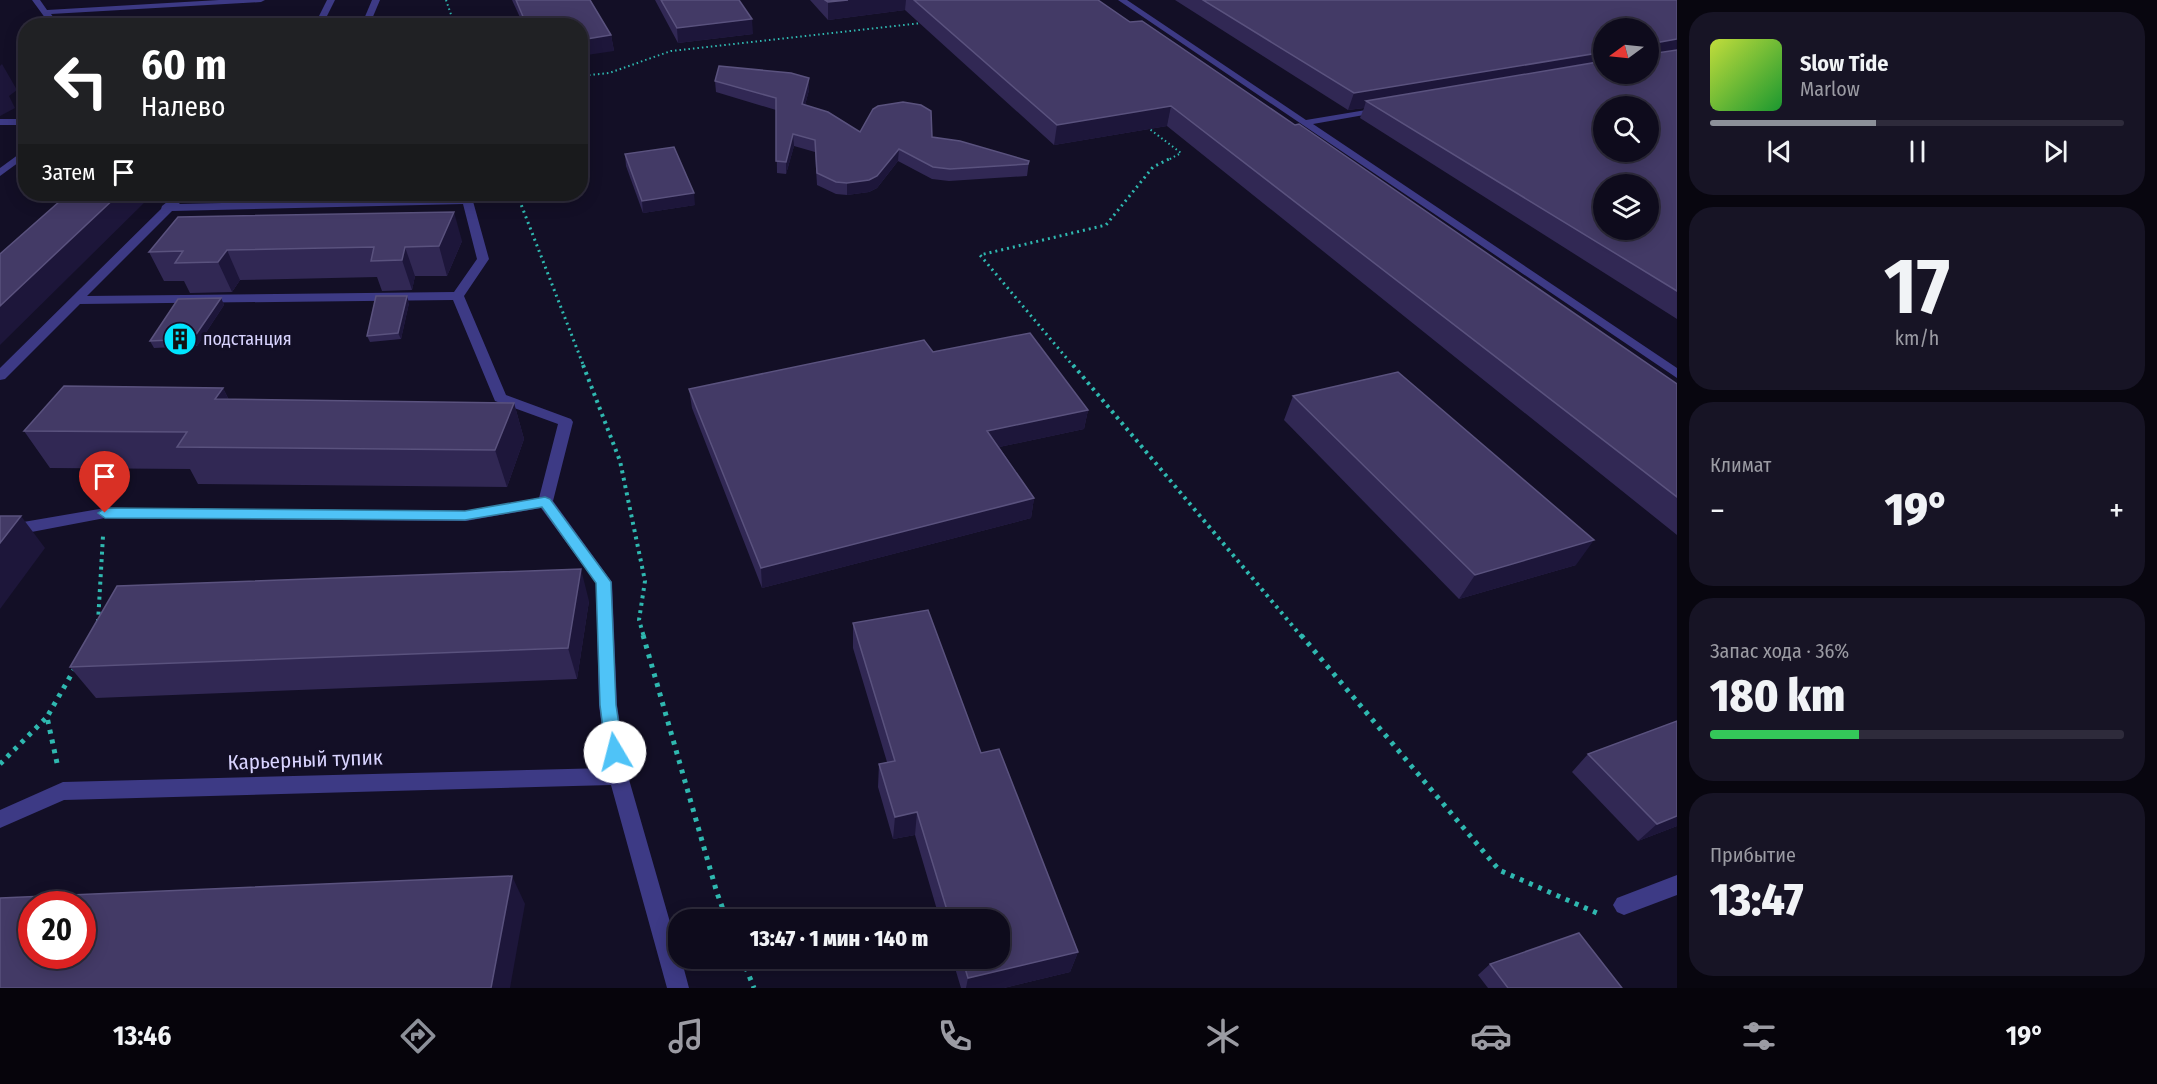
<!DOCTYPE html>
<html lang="ru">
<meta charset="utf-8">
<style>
:root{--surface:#0e0b1c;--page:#171425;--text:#f1f3f6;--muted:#9b9ba3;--line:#2e2b3b;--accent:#8c9099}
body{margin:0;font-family:"Fira Sans Condensed",sans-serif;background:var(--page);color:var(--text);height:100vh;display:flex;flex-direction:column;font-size:22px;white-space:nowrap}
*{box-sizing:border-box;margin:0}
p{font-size:20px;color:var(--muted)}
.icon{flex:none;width:33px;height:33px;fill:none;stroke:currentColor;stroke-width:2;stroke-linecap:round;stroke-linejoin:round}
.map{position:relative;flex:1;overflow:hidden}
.side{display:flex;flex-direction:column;gap:12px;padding:12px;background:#08060f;width:480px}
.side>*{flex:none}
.guide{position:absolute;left:18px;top:18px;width:570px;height:183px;border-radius:24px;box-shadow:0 3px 15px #0003,0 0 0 2px var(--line);background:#202124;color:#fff;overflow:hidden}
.needle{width:39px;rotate:255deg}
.tools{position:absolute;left:1593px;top:18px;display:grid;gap:12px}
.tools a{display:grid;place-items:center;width:66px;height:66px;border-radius:50%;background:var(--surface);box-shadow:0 3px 15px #0003,0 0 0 2px var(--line);font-size:30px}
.speed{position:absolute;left:18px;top:891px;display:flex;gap:12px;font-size:30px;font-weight:700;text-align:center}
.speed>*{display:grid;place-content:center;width:78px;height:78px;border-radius:50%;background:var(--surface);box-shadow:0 3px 15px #0003,0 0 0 2px var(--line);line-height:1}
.speed .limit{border:9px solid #d22;background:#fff;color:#111}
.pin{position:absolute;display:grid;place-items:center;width:51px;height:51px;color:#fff;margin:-62px -26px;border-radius:50% 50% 50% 0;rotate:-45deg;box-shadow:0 0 6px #0007}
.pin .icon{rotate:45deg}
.me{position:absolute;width:66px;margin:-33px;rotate:352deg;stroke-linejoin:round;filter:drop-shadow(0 0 4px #0008)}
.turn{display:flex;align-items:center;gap:21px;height:126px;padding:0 24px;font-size:27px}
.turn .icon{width:78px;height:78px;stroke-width:2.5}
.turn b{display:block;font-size:42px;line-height:51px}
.then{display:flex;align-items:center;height:57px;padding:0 24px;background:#0003;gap:12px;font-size:22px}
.big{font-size:45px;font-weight:800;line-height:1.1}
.side .tile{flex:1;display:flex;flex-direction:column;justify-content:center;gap:9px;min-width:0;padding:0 21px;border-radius:24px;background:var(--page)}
.side .dial{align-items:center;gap:0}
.dial b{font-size:78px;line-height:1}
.song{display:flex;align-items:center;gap:18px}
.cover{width:72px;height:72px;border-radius:9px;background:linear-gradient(135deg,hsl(70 70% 55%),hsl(130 70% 35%))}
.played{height:6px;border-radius:3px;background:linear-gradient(90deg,var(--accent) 40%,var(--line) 40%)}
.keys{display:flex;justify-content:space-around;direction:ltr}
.heat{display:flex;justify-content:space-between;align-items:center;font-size:33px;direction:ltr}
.charge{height:9px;border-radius:4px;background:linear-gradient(90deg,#34c759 36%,var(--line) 0)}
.trip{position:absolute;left:668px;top:909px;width:342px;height:60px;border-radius:24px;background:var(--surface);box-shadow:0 3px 15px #0003,0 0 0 2px var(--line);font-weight:800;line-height:60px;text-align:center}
.menu{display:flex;height:96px;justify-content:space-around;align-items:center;background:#06040b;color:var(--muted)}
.menu .icon{width:42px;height:42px}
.menu .selected{color:var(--accent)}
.menu b{font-size:27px;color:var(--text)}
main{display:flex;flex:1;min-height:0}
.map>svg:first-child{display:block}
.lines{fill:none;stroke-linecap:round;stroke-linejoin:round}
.path-far3{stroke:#2fb8b0;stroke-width:2;stroke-dasharray:1.5 3;stroke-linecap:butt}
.path-far2{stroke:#2fb8b0;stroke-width:3;stroke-dasharray:2 4;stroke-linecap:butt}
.path-far1{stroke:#2fb8b0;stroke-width:4;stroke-dasharray:3 4.5;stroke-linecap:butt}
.path{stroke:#2fb8b0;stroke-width:5;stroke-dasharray:4 6;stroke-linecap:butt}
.minor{fill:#3d3a85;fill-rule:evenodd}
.wall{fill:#312854;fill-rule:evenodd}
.shaded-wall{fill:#1d163a}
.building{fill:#433a66;stroke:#5a527e;stroke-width:1.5;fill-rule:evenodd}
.route{fill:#4fc3f7;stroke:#337fa1;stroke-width:1.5}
.labels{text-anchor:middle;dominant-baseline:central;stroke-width:6;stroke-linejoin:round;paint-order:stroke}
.poi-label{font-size:18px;fill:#d9d4ff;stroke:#130f26;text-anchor:start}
.near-street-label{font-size:21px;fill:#d9d4ff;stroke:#130f26}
</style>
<main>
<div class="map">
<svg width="1677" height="988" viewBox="0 0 1677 988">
<rect width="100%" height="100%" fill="#130f26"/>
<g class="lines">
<g class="path-far3">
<polyline points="446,0 455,26"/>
<polyline points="580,76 609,73 671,51 922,23"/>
<polyline points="1147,127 1181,153 1168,160"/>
</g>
<g class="path-far2">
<polyline points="517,194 584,367"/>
<polyline points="1074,367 980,255 1106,225 1153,167 1171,158"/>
</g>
<g class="path-far1">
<polyline points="583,365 620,461 645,581 639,620 644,637"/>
<polyline points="1073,365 1302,637"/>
<polyline points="98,622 103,536"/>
</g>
<g class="path">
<polyline points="643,635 717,893 727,920"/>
<polyline points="1301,635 1499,870 1597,913"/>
<polyline points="57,763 47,717 75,668"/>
<polyline points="0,764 47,717"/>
<polyline points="742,958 754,988"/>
</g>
<g class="minor">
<polygon points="32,0 40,0 47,10 219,0 265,0 261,2 51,14 60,26 51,26"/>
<polygon points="327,0 335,0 325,20 321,22 219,26 318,18"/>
<polygon points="372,0 380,0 369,26 361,26"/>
<polygon points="1118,0 1127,0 1306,120 1384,107 1386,109 1381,112 1313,124 1677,368 1677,378"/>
<rect x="0" y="119" width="26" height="6"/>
<polygon points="26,149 26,157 0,176 0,168"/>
<path d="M177,194h11l-9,10 283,-6 -1,-4h10l18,65 -25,37 42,99 65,24 2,3 -20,79 59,81 5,123 11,71 50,174v8h3l8,30h-22l-56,-203 -547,15 -64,28v-18l63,-28 544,-14 -8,-63 -3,-122 -55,-75 -75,13 -361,-3 -105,20v-12l105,-18 361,3 73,-13 19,-74 -63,-23 -42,-101 -373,4 -75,75 -5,1v-12l161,-159 1,-3zM463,204l14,55 -23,33 -367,4 85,-85z"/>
<polygon points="1677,875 1677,895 1624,915 1617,912 1613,905 1617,898"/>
</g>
</g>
<g class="wall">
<polygon points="512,0 590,0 611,35 614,51 580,26 524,26"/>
<polygon points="655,0 739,0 753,34 678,43"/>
<polygon points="810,0 1098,0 1130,22 1295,125 1677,384 1677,535 1167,126 1054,145 905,10 828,20"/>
<path d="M1175,0h502v319l-317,-201 4,-10 -16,2zM1604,28l44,46h-44z"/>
<polygon points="715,81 809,90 805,105 860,132 932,137 1029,161 1027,176 949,181 932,179 898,161 877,188 869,192 847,195 836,194 817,185 815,152 794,146 786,174 777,173 776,110 716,92"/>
<polygon points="625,154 695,205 643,213 626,166"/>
<polygon points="462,241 447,276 415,276 412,290 382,291 377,277 240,280 232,292 190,293 184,281 164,281 149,252"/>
<polygon points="221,298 224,305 197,346 154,348 150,341"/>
<polygon points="409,303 401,339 370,342 367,336"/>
<polygon points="223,388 229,400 514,403 524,439 507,487 198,484 190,469 50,468 24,431"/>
<polygon points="689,389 1088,410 1084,429 999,447 1034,498 1031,518 762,588 692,408"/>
<polygon points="1293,396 1576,565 1459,599 1284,420"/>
<polygon points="589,601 577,679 96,698 70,667"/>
<polygon points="853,623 981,753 1078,952 1070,972 1004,988 961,988 952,958 999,958 999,920 940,920 915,835 893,839 878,787 879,764 887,762 853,648"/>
<polygon points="1677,721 1677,826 1638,841 1572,772 1588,754"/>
<polygon points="1490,964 1622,988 1488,988 1478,975"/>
</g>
<g class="shaded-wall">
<polygon points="848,0 906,0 905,10 828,20 828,2"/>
<polygon points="752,19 753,34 678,43 677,28"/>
<polygon points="611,35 614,51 580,56 580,40"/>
<polygon points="1677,39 1677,53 1648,59 1655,43"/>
<polygon points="1604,52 1604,67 1366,101 1364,108 1348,110 1354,93"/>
<polygon points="2,64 17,90 9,96 15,108 0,116 0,66"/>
<polygon points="809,78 809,90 802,116 802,104"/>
<polygon points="1171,106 1167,126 1054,145 1057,125"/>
<polygon points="793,134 794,146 786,174 786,162"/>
<polygon points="899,149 898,161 877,188 869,192 847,195 847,183"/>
<polygon points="694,193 695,205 643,213 642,201"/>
<polygon points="119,194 153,194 0,345 0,306"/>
<polygon points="454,212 462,241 447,276 439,246"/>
<polygon points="405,247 415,276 412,290 402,260"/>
<polygon points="227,250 240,280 232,292 218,262"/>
<polygon points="407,296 409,303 401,339 398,333"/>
<polygon points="221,298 224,305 197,346 193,339"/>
<polygon points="223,388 241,425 215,399"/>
<polygon points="514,403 524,439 507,487 495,450"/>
<polygon points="1088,410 1084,429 985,450 987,431"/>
<polygon points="1034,498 1031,518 762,588 761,568"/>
<polygon points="21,516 45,548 0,609 0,543"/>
<polygon points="1594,540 1576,565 1459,599 1475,575"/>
<polygon points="581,569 589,601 577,679 568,648"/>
<polygon points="917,812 915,835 893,839 895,817"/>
<polygon points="1677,816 1677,826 1638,841 1657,824"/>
<polygon points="512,876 525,904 510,988 491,988"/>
<polygon points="1078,952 1070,972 1004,988 966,988 968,978"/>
</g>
<g class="building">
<polygon points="516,0 590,0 611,35 580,40 580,26 527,26"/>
<polygon points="661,0 739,0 752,19 677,28"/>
<polygon points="825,0 848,0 828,2"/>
<polygon points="914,0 1098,0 1130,22 1142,21 1295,125 1299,124 1677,384 1677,497 1171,106 1057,125"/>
<path d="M1203,0h474v39l-22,4 -1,8 3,2 20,-3v241l-311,-190 238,-40v13h44v-46h-44v24l-250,41zM1604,106h44v46h-44zM1604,184h44v46h-44z"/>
<polygon points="719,66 791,73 809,78 802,104 828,112 860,132 873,109 878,106 903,102 921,105 931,111 932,137 960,141 1029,161 1028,164 950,169 933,167 899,149 877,176 869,180 847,183 836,182 817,173 815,140 793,134 786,162 776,161 776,98 715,81"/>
<polygon points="674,147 694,193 642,201 625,154"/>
<polygon points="68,194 119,194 0,306 0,254"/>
<polygon points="454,212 439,246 405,247 402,260 371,261 374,247 227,250 218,262 175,263 183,251 149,252 178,217"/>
<polygon points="376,296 407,296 398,333 367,336"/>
<polygon points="221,298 193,339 150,341 178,299"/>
<polygon points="1030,333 1088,410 987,431 1034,498 761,568 689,389 924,340 933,352"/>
<polygon points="1398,372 1594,540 1475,575 1293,396"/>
<polygon points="64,386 223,388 215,399 514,403 495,450 177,447 187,432 24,431"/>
<polygon points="0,516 21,516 0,543"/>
<polygon points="581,569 568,648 70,667 117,586"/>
<polygon points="928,610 981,753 999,749 1078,952 968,978 962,958 999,958 999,920 950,920 917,812 895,817 879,764 895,761 853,623"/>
<polygon points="1677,721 1677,816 1657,824 1588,754"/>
<path d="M512,876l-21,112h-491v-90zM32,904h50v52h-50z"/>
<polygon points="1579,933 1622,988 1508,988 1490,964"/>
</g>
<polygon class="route" points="545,497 550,499 611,582 616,705 623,752 621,758 615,760 609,758 606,752 600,705 596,583 542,507 465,520 105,518 98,513 105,508 465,511"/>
<defs>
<symbol id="building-disc" viewBox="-11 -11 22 22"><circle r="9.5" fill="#00e5ff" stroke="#130f26"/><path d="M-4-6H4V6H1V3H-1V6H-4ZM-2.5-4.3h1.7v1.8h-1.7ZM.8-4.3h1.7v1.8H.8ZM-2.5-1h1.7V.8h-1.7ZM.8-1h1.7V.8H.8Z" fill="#111"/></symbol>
</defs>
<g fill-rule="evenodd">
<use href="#building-disc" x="161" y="320" width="38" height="38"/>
</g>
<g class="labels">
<g class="poi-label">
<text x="203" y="339">подстанция</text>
</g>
<g class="near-street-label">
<text transform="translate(305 760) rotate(-2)">Карьерный тупик</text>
</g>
</g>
</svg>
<div class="tools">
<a><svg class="needle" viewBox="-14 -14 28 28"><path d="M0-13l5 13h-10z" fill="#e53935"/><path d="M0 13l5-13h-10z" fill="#9b9ba3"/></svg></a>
<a><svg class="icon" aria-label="search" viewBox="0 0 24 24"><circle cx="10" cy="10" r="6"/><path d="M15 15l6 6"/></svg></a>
<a><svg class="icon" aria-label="layers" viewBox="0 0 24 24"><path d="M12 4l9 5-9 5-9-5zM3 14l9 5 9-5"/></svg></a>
</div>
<div class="speed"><div class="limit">20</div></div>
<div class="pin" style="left:105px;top:513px;background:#d93025"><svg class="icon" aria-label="arrive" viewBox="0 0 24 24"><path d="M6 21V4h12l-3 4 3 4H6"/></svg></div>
<svg class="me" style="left:615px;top:752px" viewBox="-20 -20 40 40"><circle r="19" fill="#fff"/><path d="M0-13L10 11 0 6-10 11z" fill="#4fc3f7"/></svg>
<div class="trip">13:47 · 1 мин · 140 m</div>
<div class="guide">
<div class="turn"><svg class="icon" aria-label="left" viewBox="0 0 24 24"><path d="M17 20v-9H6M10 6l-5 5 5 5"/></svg><div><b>60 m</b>Налево</div></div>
<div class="then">Затем<svg class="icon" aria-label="arrive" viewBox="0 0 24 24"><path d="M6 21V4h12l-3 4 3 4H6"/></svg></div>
</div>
</div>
<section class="side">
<div class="tile">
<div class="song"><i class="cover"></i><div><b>Slow Tide</b><p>Marlow</p></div></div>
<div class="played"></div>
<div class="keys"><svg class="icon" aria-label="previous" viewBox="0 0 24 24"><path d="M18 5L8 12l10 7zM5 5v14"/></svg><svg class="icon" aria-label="pause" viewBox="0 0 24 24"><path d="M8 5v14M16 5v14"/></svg><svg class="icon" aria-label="next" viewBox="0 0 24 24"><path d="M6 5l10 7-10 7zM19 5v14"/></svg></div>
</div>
<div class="tile dial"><b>17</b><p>km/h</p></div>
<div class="tile"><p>Климат</p>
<div class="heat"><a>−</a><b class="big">19°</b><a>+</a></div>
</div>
<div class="tile"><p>Запас хода · 36%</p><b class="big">180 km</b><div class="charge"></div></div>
<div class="tile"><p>Прибытие</p><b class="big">13:47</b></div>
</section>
</main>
<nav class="menu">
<b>13:46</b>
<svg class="icon selected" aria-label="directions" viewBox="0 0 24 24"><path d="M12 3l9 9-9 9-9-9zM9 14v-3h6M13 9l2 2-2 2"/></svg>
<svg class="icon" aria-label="music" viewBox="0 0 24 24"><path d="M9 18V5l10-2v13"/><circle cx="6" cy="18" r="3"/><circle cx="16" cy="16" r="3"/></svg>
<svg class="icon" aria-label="phone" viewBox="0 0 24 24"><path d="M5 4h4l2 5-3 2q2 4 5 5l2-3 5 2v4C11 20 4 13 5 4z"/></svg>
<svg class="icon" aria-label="climate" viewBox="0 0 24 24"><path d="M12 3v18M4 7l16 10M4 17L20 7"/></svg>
<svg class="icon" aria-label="car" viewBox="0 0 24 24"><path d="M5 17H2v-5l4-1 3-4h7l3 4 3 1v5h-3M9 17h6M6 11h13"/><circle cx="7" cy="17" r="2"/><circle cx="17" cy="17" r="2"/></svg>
<svg class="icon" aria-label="filters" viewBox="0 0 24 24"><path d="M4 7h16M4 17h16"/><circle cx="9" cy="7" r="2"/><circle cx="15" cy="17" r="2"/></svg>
<b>19°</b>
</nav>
